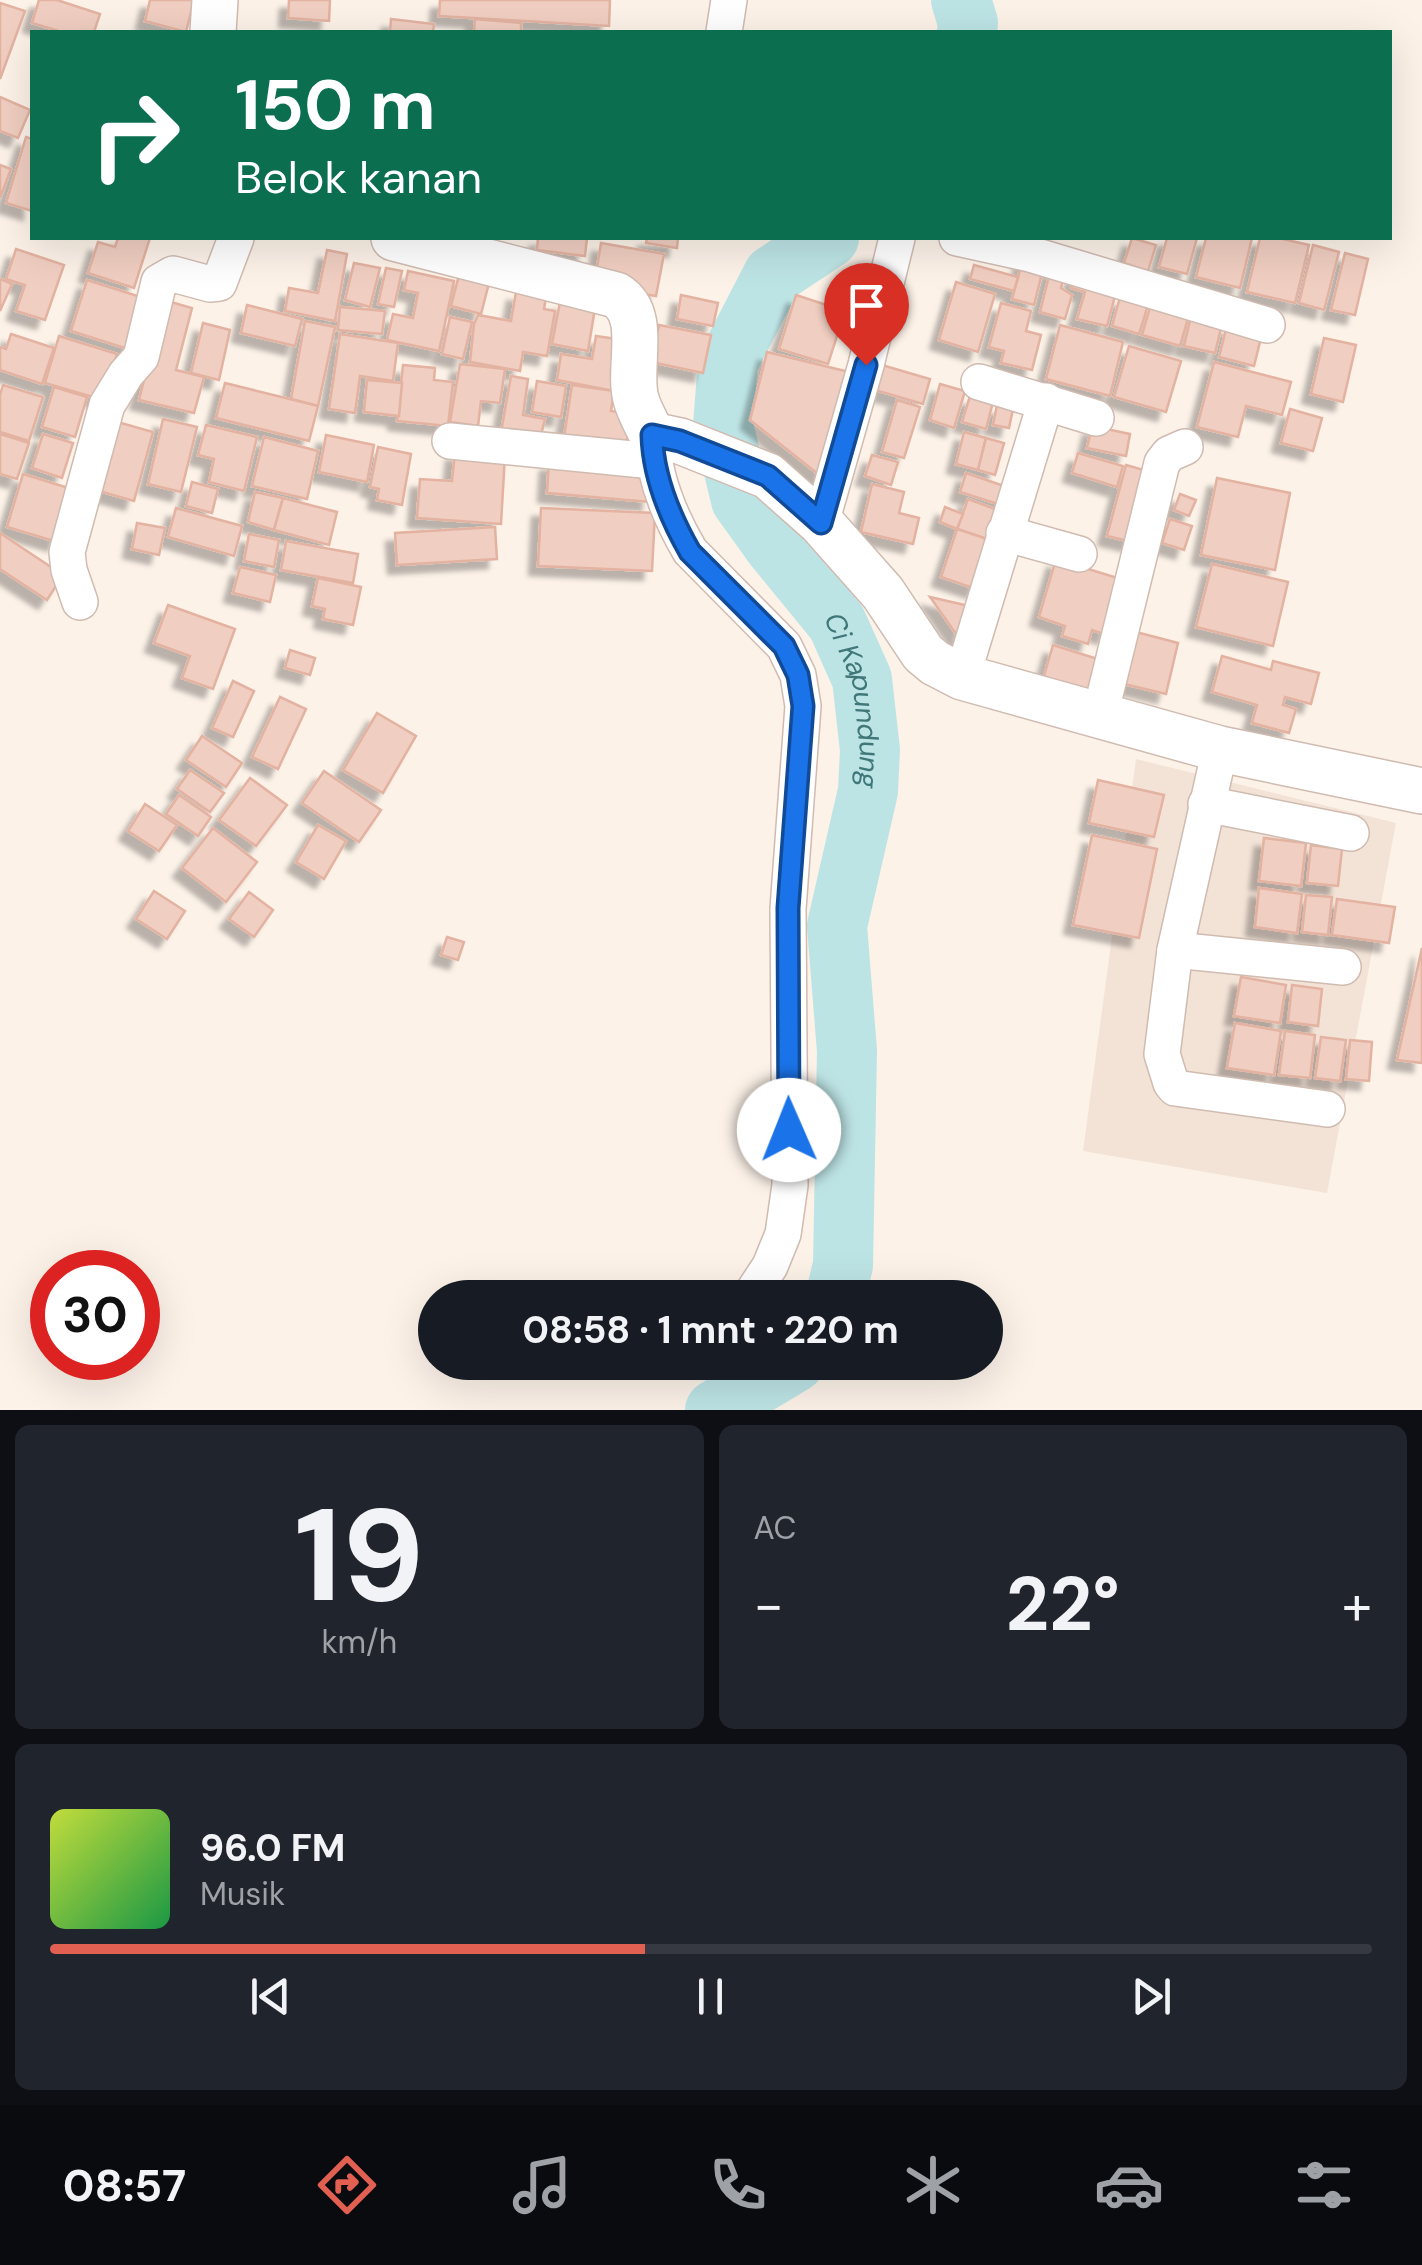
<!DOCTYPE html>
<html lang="id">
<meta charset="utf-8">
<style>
:root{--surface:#171b24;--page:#20242c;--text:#f1f3f6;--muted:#9ea1a6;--line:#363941;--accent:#e16052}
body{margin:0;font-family:"DM Sans",sans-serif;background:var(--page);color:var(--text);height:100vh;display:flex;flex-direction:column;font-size:38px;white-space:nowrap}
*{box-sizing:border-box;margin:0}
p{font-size:32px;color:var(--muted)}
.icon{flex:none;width:55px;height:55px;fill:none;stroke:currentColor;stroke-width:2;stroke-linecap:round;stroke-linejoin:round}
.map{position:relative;height:1410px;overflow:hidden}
.panel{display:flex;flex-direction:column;gap:15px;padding:15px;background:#0d0f14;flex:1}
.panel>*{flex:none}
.guide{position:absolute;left:30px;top:30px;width:1362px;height:210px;border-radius:0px;box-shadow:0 10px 40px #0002;background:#0b6e4f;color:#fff;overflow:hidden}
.speed{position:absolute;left:30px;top:1250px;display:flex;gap:20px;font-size:50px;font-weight:700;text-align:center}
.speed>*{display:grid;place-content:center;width:130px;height:130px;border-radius:50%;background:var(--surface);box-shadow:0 10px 40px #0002;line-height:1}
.speed .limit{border:15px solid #d22;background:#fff;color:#111}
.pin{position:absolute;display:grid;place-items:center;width:85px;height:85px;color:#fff;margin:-102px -42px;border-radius:50% 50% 50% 0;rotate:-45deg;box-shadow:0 0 10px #0007}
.pin .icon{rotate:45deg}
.me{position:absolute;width:110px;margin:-55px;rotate:359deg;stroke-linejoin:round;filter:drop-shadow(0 0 8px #0008)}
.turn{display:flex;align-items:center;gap:35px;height:210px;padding:0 40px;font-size:45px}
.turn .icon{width:130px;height:130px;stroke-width:2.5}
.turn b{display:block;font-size:70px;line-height:85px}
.big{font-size:75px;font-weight:700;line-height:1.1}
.panel .tile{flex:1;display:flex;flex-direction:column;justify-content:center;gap:15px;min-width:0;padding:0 35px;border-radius:15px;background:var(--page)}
.panel .dial{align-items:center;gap:0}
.dial b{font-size:130px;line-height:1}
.song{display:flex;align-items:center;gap:30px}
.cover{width:120px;height:120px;border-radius:15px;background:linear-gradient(135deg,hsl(70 70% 55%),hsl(140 70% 35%))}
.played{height:10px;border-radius:5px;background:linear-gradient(90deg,var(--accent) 45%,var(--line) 45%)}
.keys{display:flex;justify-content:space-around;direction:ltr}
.heat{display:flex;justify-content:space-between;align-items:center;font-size:55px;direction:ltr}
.panel .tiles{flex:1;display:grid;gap:15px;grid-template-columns:1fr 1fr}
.tile:last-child{grid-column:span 2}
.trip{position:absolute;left:418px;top:1280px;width:585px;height:100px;border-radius:50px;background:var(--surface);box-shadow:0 10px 40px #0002;font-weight:700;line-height:100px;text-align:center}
.tab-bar{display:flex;height:160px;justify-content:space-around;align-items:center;background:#090b0e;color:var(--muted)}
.tab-bar .icon{width:70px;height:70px}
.tab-bar .on{color:var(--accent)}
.tab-bar b{font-size:45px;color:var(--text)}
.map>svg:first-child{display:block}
.residential{fill:#f3e3d7}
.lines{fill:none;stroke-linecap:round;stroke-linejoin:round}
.river{stroke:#bde4e5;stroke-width:60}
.building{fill:#f0cec1;stroke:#e3b2a1;stroke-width:2.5;filter:url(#shadow)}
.minor-casing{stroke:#d0bbb1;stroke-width:38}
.tertiary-casing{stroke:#d0bbb1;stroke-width:48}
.minor{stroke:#fff;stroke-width:35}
.tertiary{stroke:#fff;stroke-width:45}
.route-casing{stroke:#114b97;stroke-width:25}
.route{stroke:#1a73e8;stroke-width:18}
.labels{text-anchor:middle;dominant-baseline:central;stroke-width:8;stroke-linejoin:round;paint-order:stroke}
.water-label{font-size:28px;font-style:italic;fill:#40787a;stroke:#fef6ef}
</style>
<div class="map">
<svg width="1422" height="1410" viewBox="0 0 1422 1410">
<defs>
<filter id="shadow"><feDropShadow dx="-9" dy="9" stdDeviation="2.5" flood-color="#0004"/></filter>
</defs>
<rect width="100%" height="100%" fill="#fcf2e8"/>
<polygon class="residential" points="1136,759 1396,823 1327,1193 1083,1151"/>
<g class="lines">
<g class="river">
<polyline points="961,0 968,23 967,32"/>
<path id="s1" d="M829,238l-56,37 -45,87 -5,63 18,75 33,46 63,77 25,56 8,71 -2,41 -31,135 10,125 -4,214 -8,33"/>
<polyline points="715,1410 795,1362"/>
</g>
</g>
<g class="building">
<polygon points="39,0 57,0 100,14 94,32 62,32 32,23"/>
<polygon points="150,0 194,0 186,32 145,21"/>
<polygon points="289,0 330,0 329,21 288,18"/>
<polygon points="440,0 610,0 609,26 439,16"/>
<polygon points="0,3 25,11 0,79"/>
<polygon points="391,19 434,24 433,32 390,32"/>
<polygon points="475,19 521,23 521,32 474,32"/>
<polygon points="0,97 30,110 18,138 0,131"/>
<polygon points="26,137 32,139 32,211 6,203"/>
<polygon points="0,165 11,169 0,198"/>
<polygon points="118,238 150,238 134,288 88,273 98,242 115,247"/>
<polygon points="538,238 587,238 585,256 537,250"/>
<polygon points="647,238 678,238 677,248 646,243"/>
<polygon points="1132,238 1156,245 1148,271 1124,263"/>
<polygon points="1167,238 1197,238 1187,274 1159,267"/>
<polygon points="1206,238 1252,238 1240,288 1196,277"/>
<polygon points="1260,238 1278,238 1309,245 1295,303 1247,292"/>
<polygon points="601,243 664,254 656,296 594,286"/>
<polygon points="1313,245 1339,252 1324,310 1299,303"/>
<polygon points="16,249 64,265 45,320 16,311 25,285 6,279"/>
<polygon points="327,250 347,254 335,321 285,311 289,288 318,293"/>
<polygon points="1345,253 1368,259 1355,315 1331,310"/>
<polygon points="1023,259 1044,265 1034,305 1012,299"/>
<polygon points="354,263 380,268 370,307 345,300"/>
<polygon points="974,265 1018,277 1014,291 970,279"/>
<polygon points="386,268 402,271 394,307 378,304"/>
<polygon points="1051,268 1065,271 1061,288 1072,295 1065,319 1040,312"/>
<polygon points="408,271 454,281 439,351 387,340 393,314 413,318 418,293 404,290"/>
<polygon points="1075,274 1118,285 1107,326 1077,319 1085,292 1071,288"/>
<polygon points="459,275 489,283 481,314 451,306"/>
<polygon points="0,279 12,284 0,311"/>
<polygon points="87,280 147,299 131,350 71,331"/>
<polygon points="956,282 995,294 978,352 939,340"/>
<polygon points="516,292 546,298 544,309 555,311 547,356 523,352 520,371 470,362 474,324 478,315 511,321"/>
<polygon points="681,295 718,303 713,326 677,319"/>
<polygon points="796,295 845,311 828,364 779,349"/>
<polygon points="1120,297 1148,305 1139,334 1112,326"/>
<polygon points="164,300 192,308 176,370 204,377 194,413 139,400"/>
<polygon points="560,302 595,308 588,351 552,344"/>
<polygon points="1001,303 1031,311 1026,331 1041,335 1032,370 1001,363 1004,351 989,347"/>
<polygon points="1151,304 1189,315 1180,346 1142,335"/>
<polygon points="247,305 302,319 295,346 241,333"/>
<polygon points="340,307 385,311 382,334 338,330"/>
<polygon points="1191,316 1222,324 1215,353 1184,346"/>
<polygon points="450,317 472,322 463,359 442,354"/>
<polygon points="305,321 335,327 318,406 291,399"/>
<polygon points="203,323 230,330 219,380 191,373"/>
<polygon points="659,325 711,335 703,373 651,362"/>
<polygon points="1060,325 1123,342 1110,396 1046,379"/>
<polygon points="1227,325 1262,334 1254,366 1219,357"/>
<polygon points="11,334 54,348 42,384 0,370 0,347 6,349"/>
<polygon points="340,334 398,343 393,381 360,376 355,413 329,409"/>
<polygon points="59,336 117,354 103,400 45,383"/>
<polygon points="596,336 624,340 614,391 557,380 561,354 592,359"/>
<polygon points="1324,338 1356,345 1343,402 1311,394"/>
<polygon points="1129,346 1181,361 1166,412 1114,397"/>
<polygon points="767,352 849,372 823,478 750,420"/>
<polygon points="1214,362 1291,382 1282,415 1246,406 1238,437 1197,427"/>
<polygon points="875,363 930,379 923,404 868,388"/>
<polygon points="460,364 505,369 500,403 481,401 478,426 450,422"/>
<polygon points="403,365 435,368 434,380 453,382 448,426 397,421"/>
<polygon points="511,376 528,379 523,415 545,419 540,439 501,432"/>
<polygon points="367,380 402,383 399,416 364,412"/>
<polygon points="537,381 566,386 561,417 532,412"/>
<polygon points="225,383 318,406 309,441 216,418"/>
<polygon points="940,384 965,391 954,428 930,420"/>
<polygon points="3,385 43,397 29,441 0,432 0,395"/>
<polygon points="572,385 614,391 611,411 631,414 625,454 563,444"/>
<polygon points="54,387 87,397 75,437 42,427"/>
<polygon points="970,396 993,402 986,429 962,422"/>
<polygon points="897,400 920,407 904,458 882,452"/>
<polygon points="997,405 1013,409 1009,428 993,425"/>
<polygon points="1290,409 1322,418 1313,451 1281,443"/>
<polygon points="107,419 153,432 134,501 88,488"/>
<polygon points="163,419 197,427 181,492 148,484"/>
<polygon points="206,425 257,437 244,491 209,482 214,459 198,455"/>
<polygon points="1092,426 1130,434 1126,456 1087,448"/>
<polygon points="964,432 986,438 978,470 956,464"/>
<polygon points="0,434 29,443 17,479 0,474"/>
<polygon points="43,434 73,443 62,478 32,468"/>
<polygon points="326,435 374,445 367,482 319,472"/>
<polygon points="264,437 318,451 307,499 252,486"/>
<polygon points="986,438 1004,443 995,475 978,470"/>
<polygon points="378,447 411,454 402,505 377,500 379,489 370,487"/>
<polygon points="455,452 505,455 501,524 417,518 420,479 452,481"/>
<polygon points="1078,453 1123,466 1117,487 1072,473"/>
<polygon points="872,455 898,462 891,485 865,476"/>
<polygon points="549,462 653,471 650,502 547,493"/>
<polygon points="1126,465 1151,472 1132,542 1107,536"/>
<polygon points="966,473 1010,488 1004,506 960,492"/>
<polygon points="23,474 72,489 57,542 7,527"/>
<polygon points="1217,478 1290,493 1275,570 1201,555"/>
<polygon points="192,482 218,489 212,513 186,506"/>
<polygon points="872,484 904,492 899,513 919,518 913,544 861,532"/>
<polygon points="255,492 283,498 274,530 248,522"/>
<polygon points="1180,494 1196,500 1189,516 1174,510"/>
<polygon points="283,498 337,512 329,545 274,530"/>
<polygon points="968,499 1003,512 993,541 957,529"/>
<polygon points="945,507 963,514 957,529 940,522"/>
<polygon points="176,508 242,526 234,556 168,537"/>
<polygon points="541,508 655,513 652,571 538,566"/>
<polygon points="1170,519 1192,526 1184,550 1162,543"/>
<polygon points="137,523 165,528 159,555 132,549"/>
<polygon points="495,527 497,559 397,565 395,533"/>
<polygon points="957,529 993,541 976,589 941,577"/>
<polygon points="0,533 63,575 47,600 0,569"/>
<polygon points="249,534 279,540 274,567 244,561"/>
<polygon points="286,541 358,554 353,583 281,570"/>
<polygon points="1056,559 1124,580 1107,635 1092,630 1088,644 1062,636 1065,626 1039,617"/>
<polygon points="1212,564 1288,582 1273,646 1196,627"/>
<polygon points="240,567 276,575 270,602 233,593"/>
<polygon points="318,578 361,587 353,625 323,619 325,609 312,606"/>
<polygon points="930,597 969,606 961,641"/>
<polygon points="168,605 235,629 213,689 182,678 190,656 154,643"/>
<polygon points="1136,632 1178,643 1166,694 1124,684"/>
<polygon points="1053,645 1101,660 1091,694 1043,679"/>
<polygon points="290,650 315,658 310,675 285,668"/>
<polygon points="1222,656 1271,670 1273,661 1319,673 1311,704 1285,697 1283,705 1296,709 1289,733 1252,723 1257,705 1212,692"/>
<polygon points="233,681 254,691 233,737 212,728"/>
<polygon points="280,697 306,709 278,769 252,757"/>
<polygon points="377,713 416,736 383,793 343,770"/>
<polygon points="202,736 242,763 226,787 186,760"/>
<polygon points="190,770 224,793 210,812 177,789"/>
<polygon points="324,771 381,810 359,842 302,803"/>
<polygon points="250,778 287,805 256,846 219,820"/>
<polygon points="1098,780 1164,795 1154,837 1089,823"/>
<polygon points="179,795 211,817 198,836 166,814"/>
<polygon points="145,804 177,825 159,851 128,831"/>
<polygon points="318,825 346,841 324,879 296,862"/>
<polygon points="213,828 257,862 226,902 182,868"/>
<polygon points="1092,835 1157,849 1139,938 1073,925"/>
<polygon points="1264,838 1306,843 1301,886 1259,881"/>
<polygon points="1311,845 1342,849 1338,886 1307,883"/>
<polygon points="1259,888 1302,894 1297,933 1255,927"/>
<polygon points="154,891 185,911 167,939 136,919"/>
<polygon points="249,892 273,910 254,937 229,919"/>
<polygon points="1306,895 1332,897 1328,935 1302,932"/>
<polygon points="1337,899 1395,907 1389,943 1332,935"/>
<polygon points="447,937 464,942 458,960 441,955"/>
<polygon points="1422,948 1422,1063 1397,1060"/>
<polygon points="1241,977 1286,985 1280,1023 1234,1016"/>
<polygon points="1292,985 1322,989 1318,1026 1288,1022"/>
<polygon points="1235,1023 1281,1031 1274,1075 1227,1068"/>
<polygon points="1285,1031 1315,1035 1310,1078 1279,1075"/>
<polygon points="1321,1037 1346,1040 1340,1081 1315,1078"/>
<polygon points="1350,1040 1372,1042 1369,1081 1346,1079"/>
</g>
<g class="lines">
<defs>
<g id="minor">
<polyline points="724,32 729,0"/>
<polyline points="957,238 1030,254 1267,325"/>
<polyline points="979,382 1096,418"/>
<path d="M652,435c1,40 18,82 38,116l94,95 14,29 5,31 -15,203 2,276 -7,49 -13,32 -21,32"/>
<polyline points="450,441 653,461"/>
<polyline points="821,523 866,365 897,238"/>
<polyline points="1004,533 1079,554"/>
<polyline points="80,602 69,570 67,552 107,405 126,374 141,357 159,282 173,274 210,284 219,283 236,238"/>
<polyline points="962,677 1046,401"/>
<polyline points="1100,715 1162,463 1169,454 1185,447"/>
<polyline points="1220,749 1175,950 1162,1054 1171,1083 1175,1088 1327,1109"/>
<polyline points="1206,804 1351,833"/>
<polyline points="1175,950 1343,967"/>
</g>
<g id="tertiary">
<polyline points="213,32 215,0"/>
<path d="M394,238l222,57c33,20 11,72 20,104 3,12 11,25 16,36l28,6 88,35 53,47 62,70 40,60 12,10 27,14 258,72 202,42"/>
</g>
</defs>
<use href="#minor" class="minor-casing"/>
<use href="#tertiary" class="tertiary-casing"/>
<use href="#minor" class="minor"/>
<use href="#tertiary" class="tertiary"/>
</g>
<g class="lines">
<defs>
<path id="route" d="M789,1130l-1,-222 15,-202 -5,-31 -14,-29 -94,-94c-20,-35 -37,-77 -38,-117l28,6 88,35 53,47 45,-158"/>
</defs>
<use href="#route" class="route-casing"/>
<use href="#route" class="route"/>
</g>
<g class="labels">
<g class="water-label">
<text stroke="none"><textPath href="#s1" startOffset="542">Ci Kapundung</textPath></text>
</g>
</g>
</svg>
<div class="speed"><div class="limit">30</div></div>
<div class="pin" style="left:866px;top:365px;background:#d93025"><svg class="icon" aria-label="arrive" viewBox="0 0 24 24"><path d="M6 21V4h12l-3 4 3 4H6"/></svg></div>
<svg class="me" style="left:789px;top:1130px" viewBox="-20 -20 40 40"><circle r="19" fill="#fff"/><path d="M0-13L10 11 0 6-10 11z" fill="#1a73e8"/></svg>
<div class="trip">08:58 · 1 mnt · 220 m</div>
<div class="guide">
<div class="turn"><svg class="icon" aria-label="right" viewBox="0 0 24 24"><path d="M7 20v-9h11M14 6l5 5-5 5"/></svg><div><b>150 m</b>Belok kanan</div></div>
</div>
</div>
<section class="panel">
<div class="tiles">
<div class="tile dial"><b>19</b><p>km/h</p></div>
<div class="tile"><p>AC</p>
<div class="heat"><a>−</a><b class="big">22°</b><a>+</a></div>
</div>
<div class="tile">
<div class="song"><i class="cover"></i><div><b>96.0 FM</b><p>Musik</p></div></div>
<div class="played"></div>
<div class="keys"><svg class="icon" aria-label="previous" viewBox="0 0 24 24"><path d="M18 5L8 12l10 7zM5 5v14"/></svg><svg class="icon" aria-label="pause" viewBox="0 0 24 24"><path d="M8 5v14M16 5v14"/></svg><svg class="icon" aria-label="next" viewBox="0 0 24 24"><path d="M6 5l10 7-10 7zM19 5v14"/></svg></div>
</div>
</div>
</section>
<nav class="tab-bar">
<b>08:57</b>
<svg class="icon on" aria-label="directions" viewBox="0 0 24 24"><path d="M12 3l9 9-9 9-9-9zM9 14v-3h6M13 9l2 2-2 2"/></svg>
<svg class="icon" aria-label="music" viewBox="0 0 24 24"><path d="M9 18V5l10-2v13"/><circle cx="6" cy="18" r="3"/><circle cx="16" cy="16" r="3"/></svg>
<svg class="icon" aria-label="phone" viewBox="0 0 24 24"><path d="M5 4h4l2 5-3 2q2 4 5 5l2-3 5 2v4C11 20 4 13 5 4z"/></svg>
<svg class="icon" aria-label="climate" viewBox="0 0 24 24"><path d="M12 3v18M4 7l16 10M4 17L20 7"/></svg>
<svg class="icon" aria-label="car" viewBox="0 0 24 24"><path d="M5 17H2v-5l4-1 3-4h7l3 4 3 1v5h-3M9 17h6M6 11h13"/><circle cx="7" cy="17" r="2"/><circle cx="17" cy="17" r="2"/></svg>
<svg class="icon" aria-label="filters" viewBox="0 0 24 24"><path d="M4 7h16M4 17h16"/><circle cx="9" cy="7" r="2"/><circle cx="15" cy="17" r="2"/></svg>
</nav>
